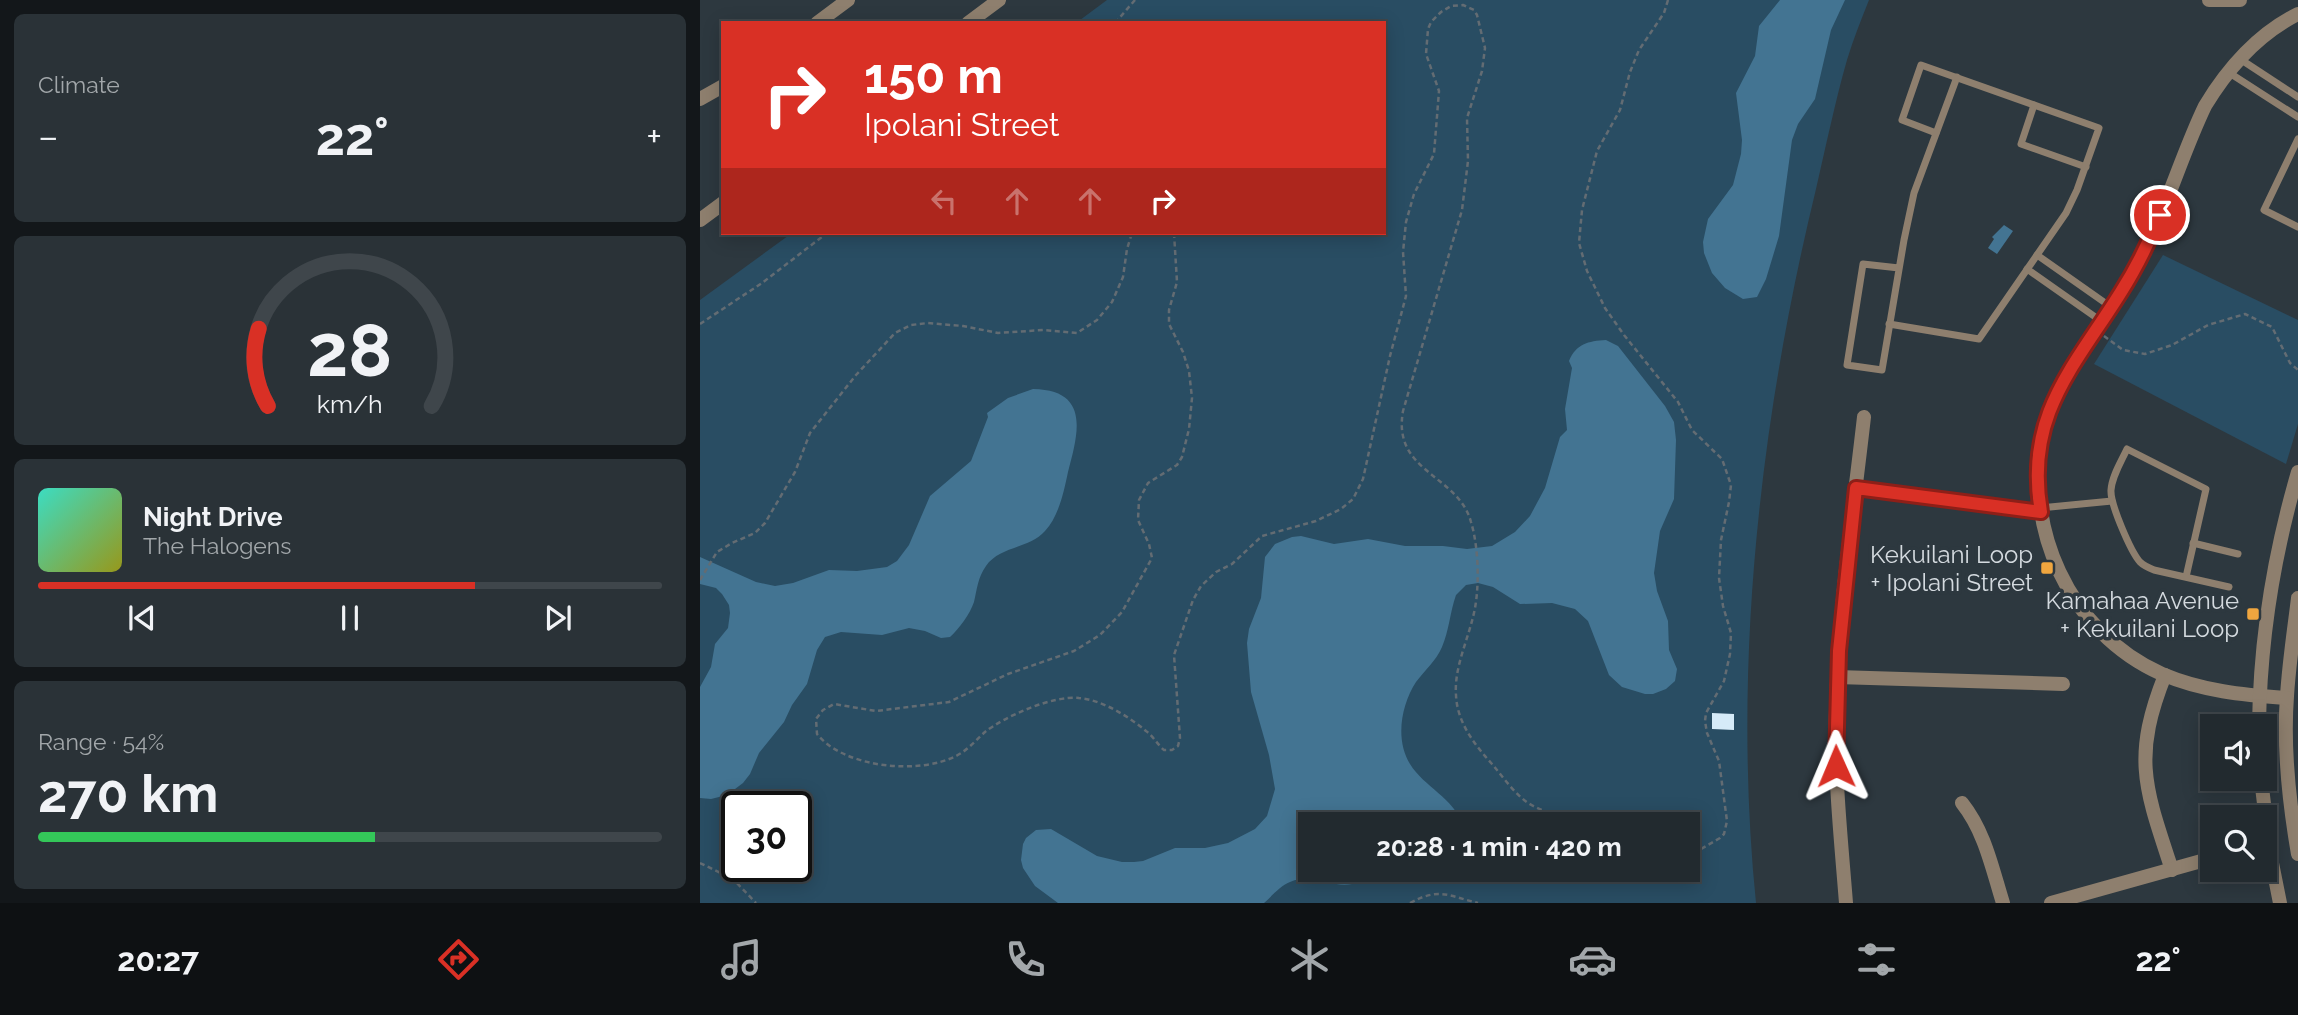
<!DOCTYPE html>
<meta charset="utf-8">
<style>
:root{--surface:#222a2f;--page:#2a3237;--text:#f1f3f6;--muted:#a2a7aa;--line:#3f464b;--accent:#d93025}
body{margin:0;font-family:Raleway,sans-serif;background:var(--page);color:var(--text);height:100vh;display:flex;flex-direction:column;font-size:26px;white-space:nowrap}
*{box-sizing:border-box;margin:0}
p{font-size:23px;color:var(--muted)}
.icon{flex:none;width:38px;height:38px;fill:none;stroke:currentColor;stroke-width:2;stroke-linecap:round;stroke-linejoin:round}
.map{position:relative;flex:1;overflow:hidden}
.panel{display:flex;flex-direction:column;gap:14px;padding:14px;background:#13171a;width:700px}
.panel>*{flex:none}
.hud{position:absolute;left:21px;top:21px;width:665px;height:214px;border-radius:0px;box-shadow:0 4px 18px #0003,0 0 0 2px var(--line);background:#d93025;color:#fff;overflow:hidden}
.fabs{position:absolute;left:1500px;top:714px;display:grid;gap:14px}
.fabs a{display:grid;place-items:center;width:77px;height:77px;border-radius:0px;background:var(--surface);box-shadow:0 4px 18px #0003,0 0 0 2px var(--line);font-size:35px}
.speed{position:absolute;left:21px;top:791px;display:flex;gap:14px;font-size:35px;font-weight:700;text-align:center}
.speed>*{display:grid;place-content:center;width:91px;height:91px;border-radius:50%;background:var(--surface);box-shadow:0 4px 18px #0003,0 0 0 2px var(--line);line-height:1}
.speed .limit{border:4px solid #111;border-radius:10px;background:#fff;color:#111}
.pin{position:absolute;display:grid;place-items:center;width:60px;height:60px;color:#fff;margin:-30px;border:4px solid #fff;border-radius:50%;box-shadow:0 2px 7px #0007}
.me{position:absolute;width:77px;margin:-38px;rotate:359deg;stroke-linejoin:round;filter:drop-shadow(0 0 5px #0008)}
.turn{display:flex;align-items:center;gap:24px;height:147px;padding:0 28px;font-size:32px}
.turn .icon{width:91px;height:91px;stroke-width:2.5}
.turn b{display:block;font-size:49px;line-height:60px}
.lanes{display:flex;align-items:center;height:66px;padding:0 28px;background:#0003;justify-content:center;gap:35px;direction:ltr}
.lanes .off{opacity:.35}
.big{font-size:52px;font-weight:700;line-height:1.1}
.panel .tile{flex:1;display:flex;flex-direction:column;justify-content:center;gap:10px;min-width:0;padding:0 24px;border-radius:10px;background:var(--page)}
.panel .dial{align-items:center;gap:0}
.dial svg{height:182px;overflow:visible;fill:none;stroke:var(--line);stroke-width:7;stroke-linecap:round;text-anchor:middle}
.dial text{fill:var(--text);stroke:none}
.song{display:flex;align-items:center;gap:21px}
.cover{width:84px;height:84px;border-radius:10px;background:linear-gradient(135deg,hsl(170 70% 55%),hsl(60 70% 35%))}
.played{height:7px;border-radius:4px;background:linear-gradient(90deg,var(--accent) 70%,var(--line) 70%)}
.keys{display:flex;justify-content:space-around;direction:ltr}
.heat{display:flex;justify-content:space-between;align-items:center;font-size:38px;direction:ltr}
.charge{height:10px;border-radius:5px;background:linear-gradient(90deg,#34c759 54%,var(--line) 0)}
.trip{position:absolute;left:598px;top:812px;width:402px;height:70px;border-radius:0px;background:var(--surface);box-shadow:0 4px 18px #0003,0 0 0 2px var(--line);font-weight:700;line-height:70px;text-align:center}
.tabs{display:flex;height:112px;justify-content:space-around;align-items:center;background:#0e1113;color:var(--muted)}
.tabs .icon{width:49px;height:49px}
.tabs .selected{color:var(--accent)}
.tabs b{font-size:32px;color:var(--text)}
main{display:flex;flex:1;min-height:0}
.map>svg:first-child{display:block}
.green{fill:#294d63;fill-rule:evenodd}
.water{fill:#437492}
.building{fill:#d6ebf8}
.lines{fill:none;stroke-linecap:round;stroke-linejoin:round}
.path{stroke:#636c73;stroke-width:2.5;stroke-dasharray:5 3.5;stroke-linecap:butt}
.service{stroke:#8e7f6e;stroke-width:7}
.minor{stroke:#8e7f6e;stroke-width:14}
.tertiary{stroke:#8e7f6e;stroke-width:14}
.route-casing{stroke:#8d1f18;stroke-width:18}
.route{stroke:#d93025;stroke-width:12}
.poi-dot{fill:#f0a63f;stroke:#2d383f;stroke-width:2.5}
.labels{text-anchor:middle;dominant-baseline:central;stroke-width:7;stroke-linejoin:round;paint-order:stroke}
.poi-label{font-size:24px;fill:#d4dadf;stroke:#2d383f;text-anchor:end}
</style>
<main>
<section class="panel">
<div class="tile"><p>Climate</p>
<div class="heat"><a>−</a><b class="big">22°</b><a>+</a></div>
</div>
<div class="tile dial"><svg viewBox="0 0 100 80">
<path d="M14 69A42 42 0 1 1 86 69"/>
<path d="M14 69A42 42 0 0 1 10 35" stroke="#d93025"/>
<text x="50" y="56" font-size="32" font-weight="700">28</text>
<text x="50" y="72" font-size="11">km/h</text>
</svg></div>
<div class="tile">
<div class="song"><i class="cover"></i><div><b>Night Drive</b><p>The Halogens</p></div></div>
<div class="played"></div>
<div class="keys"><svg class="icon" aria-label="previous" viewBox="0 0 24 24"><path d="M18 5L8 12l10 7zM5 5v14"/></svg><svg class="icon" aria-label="pause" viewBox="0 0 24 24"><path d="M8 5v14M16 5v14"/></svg><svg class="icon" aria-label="next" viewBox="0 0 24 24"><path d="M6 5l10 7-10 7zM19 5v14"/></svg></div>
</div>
<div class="tile"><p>Range · 54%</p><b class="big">270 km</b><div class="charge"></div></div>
</section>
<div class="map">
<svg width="1598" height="903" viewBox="0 0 1598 903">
<rect width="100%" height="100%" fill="#2d383f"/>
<g class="green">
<path d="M407,0h762c-8,20 -16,40 -22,60 -12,42 -21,86 -31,129 -56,230 -84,477 -60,714h-1056v-603l92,-67h592v-210h-308zM37,807h59v59h-59zM611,824h378v46h-378z"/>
<polygon points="1463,255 1598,320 1598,424 1586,464 1394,364"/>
</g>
<g class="water">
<polygon points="1080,0 1145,0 1131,30 1115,99 1098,124 1092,140 1079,236 1066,279 1057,297 1043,299 1025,288 1012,273 1004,253 1003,242 1008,219 1033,185 1041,154 1042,140 1036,93 1055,56 1059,26"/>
<polygon points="1304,225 1313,231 1297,254 1288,248 1294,239 1292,237"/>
<path d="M906,340l12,6 47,60 9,16 2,18 -2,59 -14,32 -6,42 3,18 11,30 1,29 8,19 -2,12 -9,8 -13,5h-8l-23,-7 -13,-12 -21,-54 -13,-12 -23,-6 -32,1 -27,-17 -15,-4 -12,2 -10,10c-6,17 -7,36 -14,52 -6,14 -17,23 -26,35 -15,23 -21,58 -6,82 14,23 44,34 52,60h-151v46h67c-38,33 -55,-2 -88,12 -10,4 -18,14 -26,21h-206l-23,-17 -12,-18 -2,-8 2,-16 3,-6 10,-8 15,-1 46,27 25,6h12l9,-1 32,-13h30l23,-5 27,-14 12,-13 8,-27 -6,-34 -18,-63 -4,-49 2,-14 12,-31 4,-41 10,-13 17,-7 9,-1 33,8 34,-5 37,7h38l24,3 25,-3 23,-14 15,-16 15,-28 15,-51 7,-7 -2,-21 7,-41 -3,-7c7,-17 19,-20 37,-21z"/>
<path d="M333,389c58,1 45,45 35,83 -4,19 -9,44 -23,59 -16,18 -45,15 -59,35 -8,11 -9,23 -12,36 -4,12 -15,27 -24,35l-9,1 -16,-7 -16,-3 -27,7 -41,-3 -16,5 -8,13 -10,34 -15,21 -8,17 -25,31 -9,21 -7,9 -16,12 -16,4 -11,-1v-111l11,-20 4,-23 13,-16 2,-15 -1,-8 -7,-11 -6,-6 -16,-4v-27l56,25 19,4 18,-3 36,-13 28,1 30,-4 10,-6 12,-16 21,-49 41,-35 17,-44 -1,-4 21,-15z"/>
</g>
<polygon class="building" points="1012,713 1034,714 1034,730 1012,729"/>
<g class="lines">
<g class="path">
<polyline points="968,0 964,13 939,50 930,72 920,110 897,151 882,210 879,243 887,271 905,308 924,335 978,402 992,430 1022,459 1031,485 1029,502 1021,540 1019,578 1023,606 1031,633 1030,654 1024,681 1006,713 1005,721 1007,733 1019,761 1027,821 1024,834 1020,838 989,856"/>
<polyline points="415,23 435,0"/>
<path d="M474,233l3,49 -8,28v14l14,28 6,19 3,27 -3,31 -7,28 -5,8 -29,18 -9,17 -1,20 11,24 3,14 -30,54 -22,23 -26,16 -66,23 -59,28 -73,9 -42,-7 -11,6 -7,9 1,15c27,34 102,41 139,22 12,-6 20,-16 29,-24 20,-16 69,-37 94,-34 23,2 49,18 67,33 7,5 11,13 18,19h8l6,-4 2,-8 -6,-83 19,-55 8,-14 15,-14 16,-8 30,-28 54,-15 25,-12 12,-10 10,-20 27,-123 16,-60 -3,-44 3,-30 8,-28 20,-40 5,-63 -13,-37 2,-25 3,-7 10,-10 10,-6 12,-1 11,5 3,5 8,33 -3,23 -15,47 1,43 -6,49 -59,201c-11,62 55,63 68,111 8,26 9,69 2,95 -6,25 -19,52 -17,78 1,27 18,49 36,69 11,13 22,29 36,39 15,9 33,13 48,21"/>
<polyline points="0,324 62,283 127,233"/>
<polyline points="1404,336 1423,350 1445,354 1472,345 1508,325 1545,314 1572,327 1590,363 1598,370"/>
<polyline points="0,580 17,552 32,543 55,533 65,523 95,472 110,433 156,375 195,333 211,325 228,323 263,326 298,333 343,330 377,333 397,320 412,302 423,277 427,249 432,233"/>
<polyline points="0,863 33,879 56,903"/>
<path d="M710,903c29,-16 39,-7 68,0"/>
</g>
<g class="service">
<polyline points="1540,59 1598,97"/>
<polyline points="1528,72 1598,117"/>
<polyline points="1334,105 1321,144 1386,167"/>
<polyline points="1598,139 1564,210 1598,227"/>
<polyline points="1337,255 1411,307"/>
<polyline points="1199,268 1163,264 1147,365 1182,370 1204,240 1214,193 1257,77"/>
<polyline points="1327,269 1401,321"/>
<polyline points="1189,324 1279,339 1366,213 1377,190 1399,128 1221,65 1202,120 1236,133"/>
<polyline points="1340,508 1412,501"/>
<polyline points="1493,543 1538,554"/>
<path d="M1486,577l20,-88 -79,-40c-6,13 -15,27 -16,41 -1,14 20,62 29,72 4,4 9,6 14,8l75,17"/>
</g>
<g class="minor">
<polyline points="1509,0 1540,0"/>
<polyline points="117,23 148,0"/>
<polyline points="268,23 299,0"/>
<polyline points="0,99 23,86"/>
<polyline points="0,220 23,203"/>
<polyline points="1156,488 1341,512"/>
<path d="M1465,675c-33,83 -20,113 7,195"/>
<polyline points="1137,677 1363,684"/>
<path d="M1262,803c23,29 30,65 41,100"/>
<path d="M1146,903c-5,-64 -12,-128 -10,-193 2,-98 17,-196 28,-293"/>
<polyline points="1351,903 1512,858"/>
</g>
<g class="tertiary">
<path d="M1598,598c-4,33 -9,65 -11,98 -4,52 2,106 11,158"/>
<path d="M1586,698c-43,-3 -84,-7 -124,-24 -93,-41 -142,-150 -117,-247 15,-61 62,-107 91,-161 29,-51 44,-108 69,-160 23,-38 53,-72 93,-92"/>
<path d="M1559,726c1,-85 15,-172 39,-254"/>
<polyline points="1561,779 1570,853 1580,903"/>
</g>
</g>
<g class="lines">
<defs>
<path id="route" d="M1136,766l3,-115 17,-163 185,24c-17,-97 34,-146 80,-220 16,-25 28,-50 39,-77"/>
</defs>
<use href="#route" class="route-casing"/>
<use href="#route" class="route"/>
</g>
<g class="poi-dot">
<rect x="1340" y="561" width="14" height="14" rx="3.5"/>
<rect x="1546" y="607" width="14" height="14" rx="3.5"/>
</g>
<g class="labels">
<g class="poi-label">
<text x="1333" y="554">Kekuilani Loop<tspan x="1333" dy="28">+ Ipolani Street</tspan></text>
<text x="1539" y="600">Kamahaa Avenue<tspan x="1539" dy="28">+ Kekuilani Loop</tspan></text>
</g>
</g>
</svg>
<div class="fabs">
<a><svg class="icon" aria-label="sound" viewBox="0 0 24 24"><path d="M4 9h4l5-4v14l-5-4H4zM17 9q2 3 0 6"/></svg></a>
<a><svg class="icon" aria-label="search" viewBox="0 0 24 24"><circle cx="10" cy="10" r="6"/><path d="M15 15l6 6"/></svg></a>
</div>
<div class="speed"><div class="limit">30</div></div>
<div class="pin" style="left:1460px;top:215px;background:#d93025"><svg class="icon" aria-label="arrive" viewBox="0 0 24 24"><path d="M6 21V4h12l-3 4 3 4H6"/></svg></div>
<svg class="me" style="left:1136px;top:766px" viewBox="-20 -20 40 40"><path d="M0-17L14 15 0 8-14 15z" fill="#d93025" stroke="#fff" stroke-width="4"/></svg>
<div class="trip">20:28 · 1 min · 420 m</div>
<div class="hud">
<div class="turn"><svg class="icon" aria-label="right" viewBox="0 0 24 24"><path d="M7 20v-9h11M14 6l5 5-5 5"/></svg><div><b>150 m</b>Ipolani Street</div></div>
<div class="lanes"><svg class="icon off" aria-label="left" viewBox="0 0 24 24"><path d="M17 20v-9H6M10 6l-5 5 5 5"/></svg><svg class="icon off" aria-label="ahead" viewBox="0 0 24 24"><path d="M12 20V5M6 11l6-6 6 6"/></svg><svg class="icon off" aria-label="ahead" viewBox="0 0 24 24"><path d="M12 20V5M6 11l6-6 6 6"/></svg><svg class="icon" aria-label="right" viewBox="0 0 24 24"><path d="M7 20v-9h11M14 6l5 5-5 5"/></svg></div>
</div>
</div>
</main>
<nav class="tabs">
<b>20:27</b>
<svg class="icon selected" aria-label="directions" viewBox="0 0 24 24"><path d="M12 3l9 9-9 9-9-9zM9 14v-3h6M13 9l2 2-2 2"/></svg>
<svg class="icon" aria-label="music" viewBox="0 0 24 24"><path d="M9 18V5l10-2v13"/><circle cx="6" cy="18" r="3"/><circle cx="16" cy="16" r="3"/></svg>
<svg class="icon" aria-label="phone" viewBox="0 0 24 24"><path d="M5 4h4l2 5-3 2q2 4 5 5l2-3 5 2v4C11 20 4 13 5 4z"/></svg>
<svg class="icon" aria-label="climate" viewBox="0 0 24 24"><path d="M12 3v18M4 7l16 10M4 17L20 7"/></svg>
<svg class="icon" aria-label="car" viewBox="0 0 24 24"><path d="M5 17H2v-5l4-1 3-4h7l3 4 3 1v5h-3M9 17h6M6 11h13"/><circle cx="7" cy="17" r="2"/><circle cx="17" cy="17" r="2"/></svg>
<svg class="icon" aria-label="filters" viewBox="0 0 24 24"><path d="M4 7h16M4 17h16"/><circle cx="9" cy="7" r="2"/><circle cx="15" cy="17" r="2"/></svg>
<b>22°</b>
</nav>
